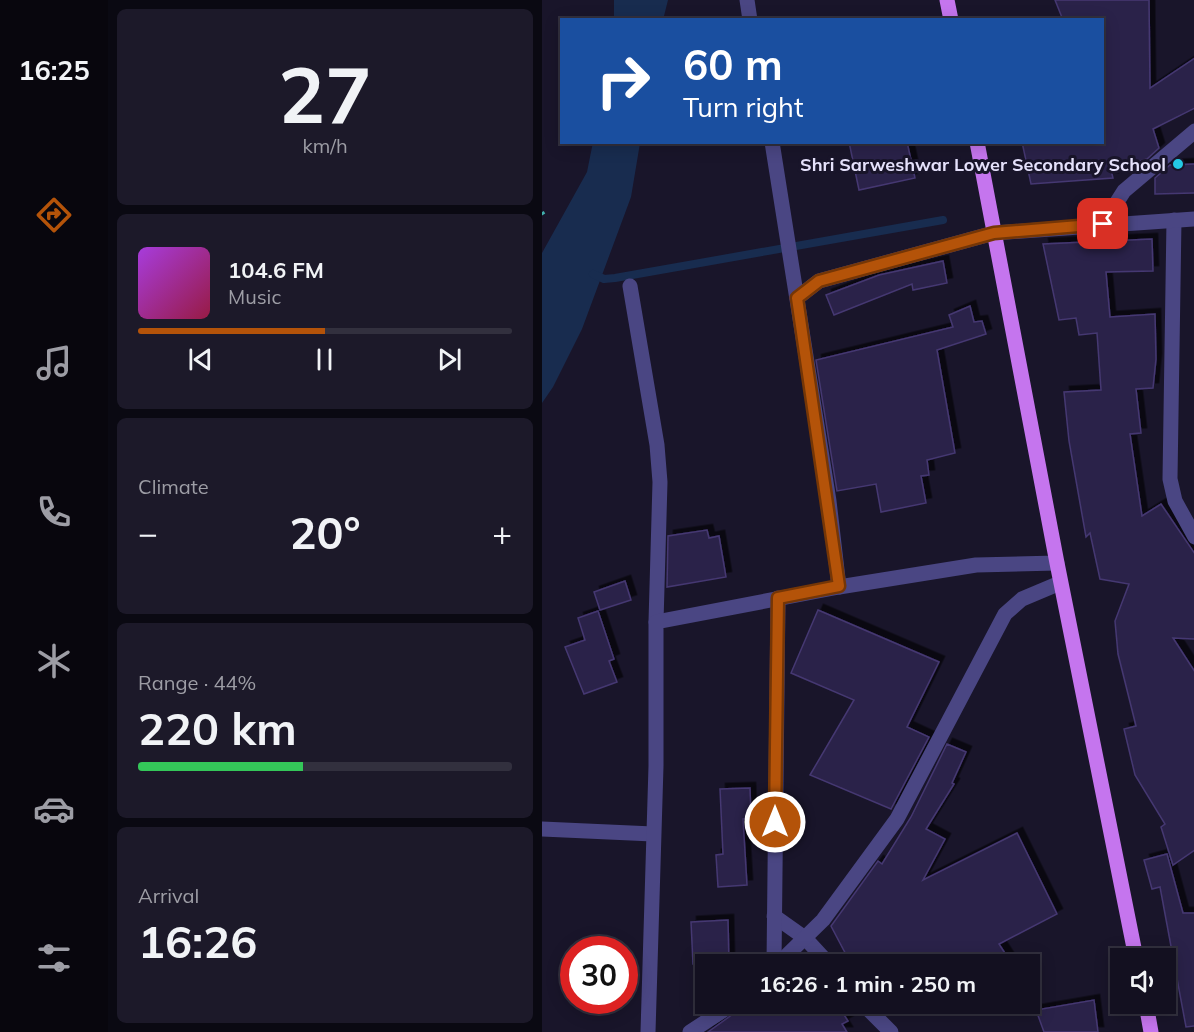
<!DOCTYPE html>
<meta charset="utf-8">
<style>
:root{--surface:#131020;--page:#1c1929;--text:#f1f3f6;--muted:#9d9da5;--line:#32303e;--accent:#b45309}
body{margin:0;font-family:Mulish,sans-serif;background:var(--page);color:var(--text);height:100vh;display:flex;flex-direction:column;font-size:22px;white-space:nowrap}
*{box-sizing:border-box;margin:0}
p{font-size:20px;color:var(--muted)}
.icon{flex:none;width:33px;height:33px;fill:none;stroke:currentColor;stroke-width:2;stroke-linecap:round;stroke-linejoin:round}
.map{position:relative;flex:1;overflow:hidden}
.panel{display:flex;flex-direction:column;gap:9px;padding:9px;background:#0a0912;width:434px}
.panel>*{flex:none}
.banner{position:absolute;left:18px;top:18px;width:544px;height:126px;border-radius:0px;box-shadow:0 3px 15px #0003,0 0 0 2px var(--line);background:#1a4fa0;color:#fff;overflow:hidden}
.buttons{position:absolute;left:568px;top:948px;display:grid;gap:12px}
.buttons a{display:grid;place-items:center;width:66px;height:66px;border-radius:0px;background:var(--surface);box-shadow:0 3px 15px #0003,0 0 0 2px var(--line);font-size:30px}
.speed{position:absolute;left:18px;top:936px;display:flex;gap:12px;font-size:30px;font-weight:700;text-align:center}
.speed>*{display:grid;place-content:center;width:78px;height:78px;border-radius:50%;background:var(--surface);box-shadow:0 3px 15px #0003,0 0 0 2px var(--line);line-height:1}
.speed .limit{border:9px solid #d22;background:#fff;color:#111}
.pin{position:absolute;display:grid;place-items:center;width:51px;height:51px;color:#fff;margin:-26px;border-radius:12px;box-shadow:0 3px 9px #0006}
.me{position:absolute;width:66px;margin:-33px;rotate:0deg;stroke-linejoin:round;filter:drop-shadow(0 0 4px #0008)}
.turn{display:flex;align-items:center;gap:21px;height:126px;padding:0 24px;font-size:27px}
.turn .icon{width:78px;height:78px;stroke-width:2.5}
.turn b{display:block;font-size:42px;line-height:51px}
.big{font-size:45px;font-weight:700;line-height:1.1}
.panel .tile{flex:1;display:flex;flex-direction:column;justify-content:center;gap:9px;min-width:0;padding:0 21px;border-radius:9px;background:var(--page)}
.panel .dial{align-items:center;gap:0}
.dial b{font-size:78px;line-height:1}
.song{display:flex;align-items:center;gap:18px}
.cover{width:72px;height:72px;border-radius:9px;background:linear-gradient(135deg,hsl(280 70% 55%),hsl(340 70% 35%))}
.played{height:6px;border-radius:3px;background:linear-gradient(90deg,var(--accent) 50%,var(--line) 50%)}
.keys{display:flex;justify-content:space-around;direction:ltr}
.heat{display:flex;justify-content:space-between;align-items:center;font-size:33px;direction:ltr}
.charge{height:9px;border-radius:4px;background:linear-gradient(90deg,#34c759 44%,var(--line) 0)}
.trip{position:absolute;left:153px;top:954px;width:345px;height:60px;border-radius:0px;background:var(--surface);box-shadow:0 3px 15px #0003,0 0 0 2px var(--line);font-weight:700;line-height:60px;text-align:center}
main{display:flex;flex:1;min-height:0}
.menu{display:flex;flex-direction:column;width:108px;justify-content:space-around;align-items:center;background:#08060d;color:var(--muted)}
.menu .icon{width:42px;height:42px}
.menu .current{color:var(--accent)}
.menu b{font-size:27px;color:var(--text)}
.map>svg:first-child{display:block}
.water{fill:#182c4f}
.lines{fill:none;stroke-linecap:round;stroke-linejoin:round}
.stream{stroke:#182c4f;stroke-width:8}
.building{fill:#2c2349;stroke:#453872;stroke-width:1.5;filter:url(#shadow)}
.path{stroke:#41b0ad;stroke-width:4;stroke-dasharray:3 4.5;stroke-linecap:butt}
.minor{stroke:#4a4683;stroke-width:15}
.major{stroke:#c575ee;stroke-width:15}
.route-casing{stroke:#753606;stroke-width:15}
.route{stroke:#b45309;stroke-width:10}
.poi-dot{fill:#24cae4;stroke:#19152a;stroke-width:2}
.labels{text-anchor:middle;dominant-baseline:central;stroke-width:6;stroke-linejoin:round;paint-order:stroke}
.poi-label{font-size:18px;font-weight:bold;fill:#e5e1fb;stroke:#19152a;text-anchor:end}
</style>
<main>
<nav class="menu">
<b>16:25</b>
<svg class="icon current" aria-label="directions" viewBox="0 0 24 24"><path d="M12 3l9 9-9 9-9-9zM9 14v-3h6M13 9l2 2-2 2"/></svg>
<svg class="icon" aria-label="music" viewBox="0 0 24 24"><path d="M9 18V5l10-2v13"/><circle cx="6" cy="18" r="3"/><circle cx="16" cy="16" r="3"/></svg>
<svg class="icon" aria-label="phone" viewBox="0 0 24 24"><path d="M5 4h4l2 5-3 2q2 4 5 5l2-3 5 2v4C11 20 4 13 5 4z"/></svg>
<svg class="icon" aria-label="climate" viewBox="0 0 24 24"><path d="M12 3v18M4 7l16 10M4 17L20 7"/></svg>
<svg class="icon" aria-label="car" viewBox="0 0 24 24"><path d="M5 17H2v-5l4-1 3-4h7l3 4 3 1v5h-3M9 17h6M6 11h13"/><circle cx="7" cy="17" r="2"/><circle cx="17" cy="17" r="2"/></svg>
<svg class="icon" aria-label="filters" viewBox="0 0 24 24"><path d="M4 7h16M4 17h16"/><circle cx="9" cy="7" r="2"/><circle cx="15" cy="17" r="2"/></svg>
</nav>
<section class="panel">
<div class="tile dial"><b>27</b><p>km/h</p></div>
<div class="tile">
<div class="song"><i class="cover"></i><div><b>104.6 FM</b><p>Music</p></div></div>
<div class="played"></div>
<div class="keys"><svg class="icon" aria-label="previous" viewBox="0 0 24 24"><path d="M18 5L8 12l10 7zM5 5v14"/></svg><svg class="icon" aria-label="pause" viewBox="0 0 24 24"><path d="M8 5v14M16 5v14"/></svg><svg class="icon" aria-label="next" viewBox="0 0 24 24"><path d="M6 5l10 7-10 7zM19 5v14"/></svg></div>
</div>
<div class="tile"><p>Climate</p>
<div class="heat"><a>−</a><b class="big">20°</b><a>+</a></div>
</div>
<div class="tile"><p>Range · 44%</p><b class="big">220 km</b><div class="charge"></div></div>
<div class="tile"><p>Arrival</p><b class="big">16:26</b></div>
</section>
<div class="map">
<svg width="653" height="1032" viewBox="0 0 653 1032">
<defs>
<filter id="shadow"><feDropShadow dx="5.5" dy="-5.5" stdDeviation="0" flood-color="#0009"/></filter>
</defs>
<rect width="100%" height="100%" fill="#19152a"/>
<g class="water">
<polygon points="72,0 126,0 121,20 72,19"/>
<polygon points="51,142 98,143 89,197 40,329 11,387 0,403 0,253 45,172"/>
</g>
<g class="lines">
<polyline class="stream" points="51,274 62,279 73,278 401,220"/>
</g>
<g class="building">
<polygon points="513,0 607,0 608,88 653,58 653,108 611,129 617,148 605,159 569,170 571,178 489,184 480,142 561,142 561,20 521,20"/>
<polygon points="307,142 365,142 373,178 317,190"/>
<polygon points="653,164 653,193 613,194 613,178 628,165"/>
<polygon points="610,239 611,271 564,272 568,317 613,314 614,359 611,388 594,389 599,433 588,434 600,516 619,504 653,554 653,639 631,638 653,672 653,850 631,865 619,827 623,824 593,775 582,729 594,726 576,654 573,621 587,584 558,579 548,533 544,537 527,441 522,392 559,390 555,333 537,335 534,318 517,320 501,244"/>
<polygon points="401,261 405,283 371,290 370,284 292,315 284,295 337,275"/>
<polygon points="428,306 432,322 440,321 444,334 395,350 413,453 385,460 387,475 379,476 384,503 339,512 334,484 295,491 274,360 411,327 407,315"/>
<polygon points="165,530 167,538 177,536 184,577 125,587 126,536"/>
<polygon points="83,581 89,600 58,610 52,592"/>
<polygon points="276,610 397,662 365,727 387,737 349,809 268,775 312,700 249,673"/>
<polygon points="56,611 72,659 67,661 75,682 42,694 23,647 43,640 36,618"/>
<polygon points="405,744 424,752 410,783 412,784 384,829 403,839 381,880 475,833 515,914 457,944 470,964 309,964 289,926 336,861 340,864 369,817"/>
<polygon points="208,788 209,818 201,819 205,885 176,887 174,855 181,854 178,789"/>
<polygon points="625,854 641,913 653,913 653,1026 644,1027 618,887 610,889 602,860"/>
<polygon points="186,920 187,964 151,964 149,922"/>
<polygon points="552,1000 556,1032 502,1032 494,1010"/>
<polygon points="205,1004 295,1004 306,1021 300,1024 305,1032 166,1032"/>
</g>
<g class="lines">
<polyline class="path" points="0,212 3,217"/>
<g class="minor">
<polyline points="205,0 208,20"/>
<polyline points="230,142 287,501 297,587"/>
<polyline points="632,220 628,479 633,501 653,537"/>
<polyline points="561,224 582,191 653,131"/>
<polyline points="88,286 115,445 118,482 114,622"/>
<polyline points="255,298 277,281 452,233 653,219"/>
<polyline points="0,829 111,834"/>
<polyline points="232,916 263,938 287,964"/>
<polyline points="232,964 236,598"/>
<polyline points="236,964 281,920 355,819 463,614 480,599 518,583"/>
<polyline points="321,1004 349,1032"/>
<polyline points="106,1032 114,766 114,622 297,587 434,565 515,563"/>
<polyline points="148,1032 191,1004"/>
</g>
<g class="major">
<polyline points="405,0 409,20"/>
<polyline points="435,142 515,563 594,958"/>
<polyline points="604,1004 609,1032"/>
</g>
</g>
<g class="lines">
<defs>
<polyline id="route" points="233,822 236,598 297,586 255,298 277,281 452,233 561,224"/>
</defs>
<use href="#route" class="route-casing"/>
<use href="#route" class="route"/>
</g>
<circle class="poi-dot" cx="636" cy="164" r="6"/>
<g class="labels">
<g class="poi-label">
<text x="624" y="164">Shri Sarweshwar Lower Secondary School</text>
</g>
</g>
</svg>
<div class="buttons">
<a><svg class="icon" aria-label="sound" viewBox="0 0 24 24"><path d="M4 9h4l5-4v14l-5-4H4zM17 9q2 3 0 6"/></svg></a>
</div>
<div class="speed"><div class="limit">30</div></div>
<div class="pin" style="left:561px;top:224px;background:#d93025"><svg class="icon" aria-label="arrive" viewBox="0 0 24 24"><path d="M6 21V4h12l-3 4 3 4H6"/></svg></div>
<svg class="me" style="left:233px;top:822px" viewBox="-20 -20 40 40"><circle r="17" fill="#b45309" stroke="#fff" stroke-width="3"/><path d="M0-11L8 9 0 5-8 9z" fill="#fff"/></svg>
<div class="trip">16:26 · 1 min · 250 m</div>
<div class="banner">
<div class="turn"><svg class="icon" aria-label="right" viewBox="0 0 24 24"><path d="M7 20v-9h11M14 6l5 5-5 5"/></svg><div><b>60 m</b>Turn right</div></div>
</div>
</div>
</main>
